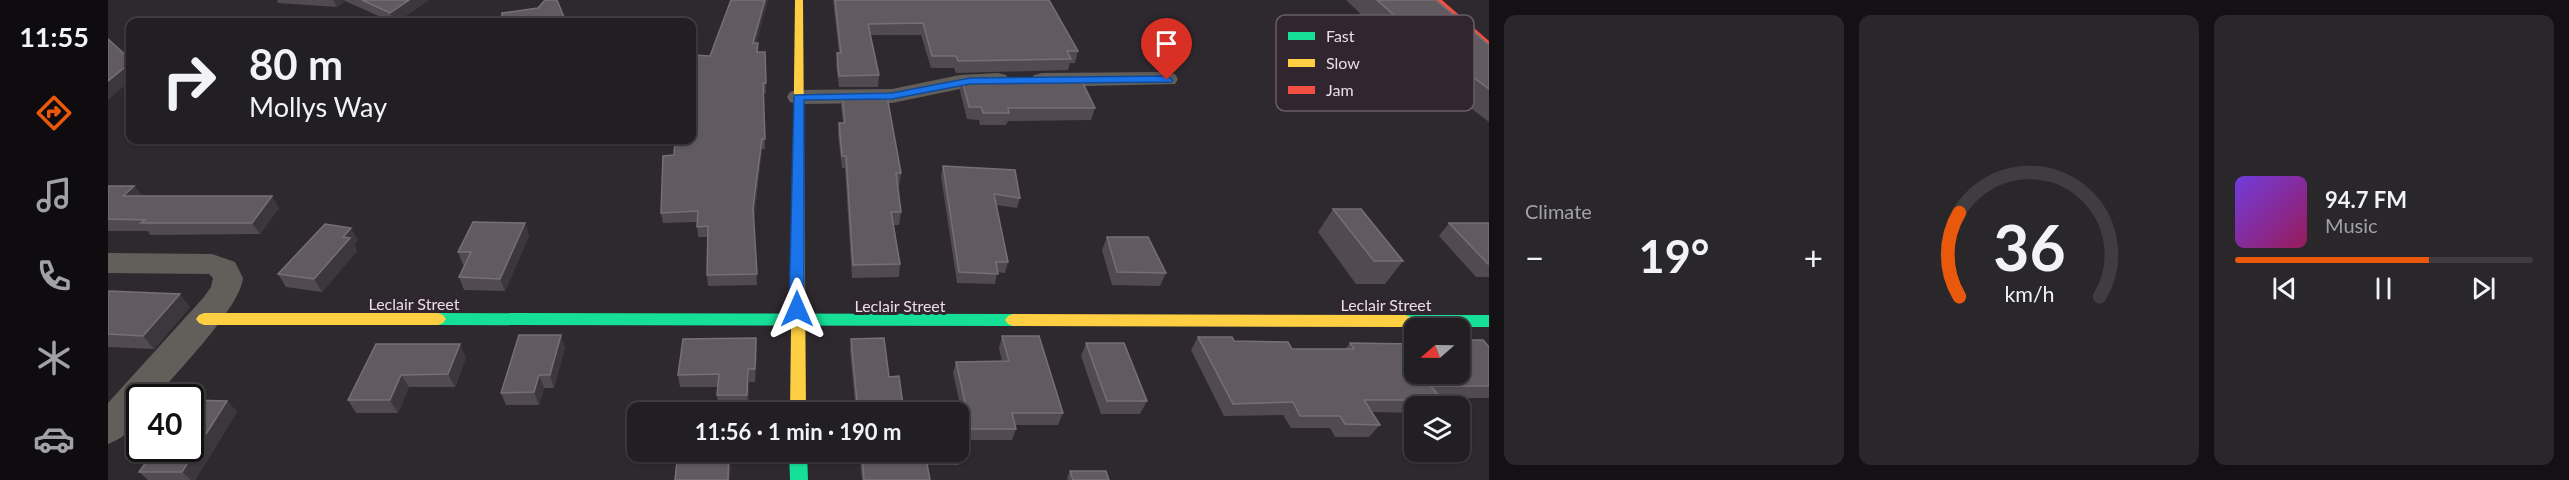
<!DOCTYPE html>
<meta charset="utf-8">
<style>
:root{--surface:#221f22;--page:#2a272a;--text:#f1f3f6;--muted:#a2a2a5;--line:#3f3d40;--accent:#ea580c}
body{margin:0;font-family:Lato,sans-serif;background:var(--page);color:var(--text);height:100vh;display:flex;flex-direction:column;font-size:22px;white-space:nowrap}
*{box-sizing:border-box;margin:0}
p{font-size:20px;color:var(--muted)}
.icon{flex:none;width:33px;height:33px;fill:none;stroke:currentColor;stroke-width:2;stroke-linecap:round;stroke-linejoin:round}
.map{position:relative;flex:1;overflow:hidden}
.sheet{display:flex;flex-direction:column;gap:15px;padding:15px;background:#131113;width:1080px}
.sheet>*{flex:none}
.banner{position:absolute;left:18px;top:18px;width:570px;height:126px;border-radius:12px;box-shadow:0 2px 4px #0004,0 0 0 2px var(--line);background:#221f22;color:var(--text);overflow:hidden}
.needle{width:39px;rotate:250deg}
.buttons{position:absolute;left:1296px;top:318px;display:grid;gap:12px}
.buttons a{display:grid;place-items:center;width:66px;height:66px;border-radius:12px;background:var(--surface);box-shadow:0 2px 4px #0004,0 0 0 2px var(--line);font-size:30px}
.speed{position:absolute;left:18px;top:384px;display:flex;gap:12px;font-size:30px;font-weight:700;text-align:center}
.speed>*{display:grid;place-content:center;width:78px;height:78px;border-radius:50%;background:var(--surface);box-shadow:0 2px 4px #0004,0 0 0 2px var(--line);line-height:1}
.speed .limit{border:3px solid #111;border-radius:9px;background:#fff;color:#111}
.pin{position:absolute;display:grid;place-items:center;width:51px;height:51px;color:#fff;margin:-62px -26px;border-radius:50% 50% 50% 0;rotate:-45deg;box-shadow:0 0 6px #0007}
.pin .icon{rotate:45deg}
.me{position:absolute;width:66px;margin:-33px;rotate:0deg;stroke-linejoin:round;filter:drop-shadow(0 0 4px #0008)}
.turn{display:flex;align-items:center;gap:21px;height:126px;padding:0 24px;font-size:27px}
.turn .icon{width:78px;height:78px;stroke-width:2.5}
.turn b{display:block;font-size:42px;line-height:51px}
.big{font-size:45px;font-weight:700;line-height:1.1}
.sheet .card{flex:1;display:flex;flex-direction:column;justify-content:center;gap:9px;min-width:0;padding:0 21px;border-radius:12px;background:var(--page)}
.sheet .dial{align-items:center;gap:0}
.dial svg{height:156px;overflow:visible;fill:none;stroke:var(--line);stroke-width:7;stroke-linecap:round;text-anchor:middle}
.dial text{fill:var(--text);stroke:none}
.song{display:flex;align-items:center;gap:18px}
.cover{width:72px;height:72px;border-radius:9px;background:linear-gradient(135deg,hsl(260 70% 55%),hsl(330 70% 35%))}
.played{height:6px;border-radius:3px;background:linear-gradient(90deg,var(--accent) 65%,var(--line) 65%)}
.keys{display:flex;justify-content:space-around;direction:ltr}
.heat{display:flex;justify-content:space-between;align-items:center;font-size:33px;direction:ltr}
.sheet .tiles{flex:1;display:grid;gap:15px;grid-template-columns:repeat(3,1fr)}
.trip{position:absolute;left:519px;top:402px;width:342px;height:60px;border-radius:12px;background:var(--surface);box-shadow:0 2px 4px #0004,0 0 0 2px var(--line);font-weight:700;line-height:60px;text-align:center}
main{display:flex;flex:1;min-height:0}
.tabs{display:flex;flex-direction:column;width:108px;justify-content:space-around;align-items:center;background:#0e0c0e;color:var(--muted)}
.tabs .icon{width:42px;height:42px}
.tabs .active{color:var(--accent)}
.tabs b{font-size:27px;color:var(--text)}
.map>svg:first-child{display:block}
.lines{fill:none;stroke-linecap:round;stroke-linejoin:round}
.street{fill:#625f5b;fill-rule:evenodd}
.fast{fill:#16e098;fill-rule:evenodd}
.slow{fill:#ffcf43;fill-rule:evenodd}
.jam{fill:#f24e42;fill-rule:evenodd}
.wall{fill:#514b50}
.shaded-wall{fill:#3c373c}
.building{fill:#615b60;stroke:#767075;stroke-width:1.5}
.route{fill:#1a73e8;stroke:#114b97;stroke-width:1.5}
.labels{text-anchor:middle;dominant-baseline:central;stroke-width:6;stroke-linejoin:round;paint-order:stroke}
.street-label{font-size:16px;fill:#e7dfe6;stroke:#312630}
.key{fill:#312630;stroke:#685e67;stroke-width:1.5}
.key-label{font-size:16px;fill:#e7dfe6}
</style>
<main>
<nav class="tabs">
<b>11:55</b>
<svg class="icon active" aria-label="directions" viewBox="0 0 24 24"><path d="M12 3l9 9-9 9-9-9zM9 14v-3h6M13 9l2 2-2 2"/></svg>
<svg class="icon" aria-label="music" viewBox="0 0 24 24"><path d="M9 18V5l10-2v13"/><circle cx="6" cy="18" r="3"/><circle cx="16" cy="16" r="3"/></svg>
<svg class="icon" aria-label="phone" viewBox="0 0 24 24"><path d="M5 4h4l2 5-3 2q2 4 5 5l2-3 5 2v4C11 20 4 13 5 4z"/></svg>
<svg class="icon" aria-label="climate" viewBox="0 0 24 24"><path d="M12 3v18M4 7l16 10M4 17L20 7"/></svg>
<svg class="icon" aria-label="car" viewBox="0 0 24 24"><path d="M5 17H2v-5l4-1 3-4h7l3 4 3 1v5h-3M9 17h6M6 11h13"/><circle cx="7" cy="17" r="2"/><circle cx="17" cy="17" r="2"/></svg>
</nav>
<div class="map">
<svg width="1381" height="480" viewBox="0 0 1381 480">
<rect width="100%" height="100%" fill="#2e292e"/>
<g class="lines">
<g class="street">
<polygon points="1059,72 1067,74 1070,79 1067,84 934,87 926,85 923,80 926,75 934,73"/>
<polygon points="890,73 898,75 901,80 898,85 852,89 784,103 690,104 682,102 679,97 682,92 690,90 784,89 852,75"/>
<path d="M0,253l104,1 23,8 8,16c-3,30 -67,95 -88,120h-15c0,23 -9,37 -32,46v-41l96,-106 7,-10 2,-9 -4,-4 -101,-1z"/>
</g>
<g class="fast">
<polygon points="330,313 905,314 910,316 913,320 910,324 905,326 330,325 325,323 322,319 325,315"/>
<polygon points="1297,315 1381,315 1381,327 1297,327 1292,325 1289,321 1292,317"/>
<polygon points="681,452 699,452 700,480 682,480"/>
</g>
<g class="slow">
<polygon points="687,0 695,0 698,412 682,412"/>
<polygon points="96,313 330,313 335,315 338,319 335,323 330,325 96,325 91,323 88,319 91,315"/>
<polygon points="905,314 1297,315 1302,317 1305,321 1302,325 1297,327 905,326 900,324 897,320 900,316"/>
</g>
<polygon class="jam" points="1325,0 1334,0 1381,41 1381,49"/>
</g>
<g class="wall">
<polygon points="169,0 321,0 288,22 284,22 237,1 229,7 170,3"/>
<polygon points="660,0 648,43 650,43 650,52 657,52 658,93 655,94 657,149 654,149 646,219 649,285 600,286 599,275 600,237 590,237 589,222 555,223 553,213 566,155 602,56"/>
<polygon points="725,0 941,0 970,51 967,63 962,63 960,70 848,73 846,68 823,68 813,35 762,35 771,75 770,87 731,87 728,65 729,53 731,53"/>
<polygon points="1238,0 1328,0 1381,45 1381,122 1335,87 1316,87 1279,57 1286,46"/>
<polygon points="854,79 987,108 983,120 900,121 898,125 872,125 871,120 859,119 852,91"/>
<polygon points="734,94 793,173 791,186 790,186 793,212 791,225 786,225 792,264 791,277 744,278 737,168 734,168 730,135 731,123 735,123 733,106"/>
<polygon points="835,166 912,198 909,208 888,205 900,262 897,273 889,272 887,284 849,283 833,176"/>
<polygon points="0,186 26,186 34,196 171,208 152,234 42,235 40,231 0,231"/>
<polygon points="1225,209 1295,261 1277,284 1248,284 1210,232"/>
<polygon points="417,223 421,236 397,291 356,290 351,277 357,265 355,265 350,252"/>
<polygon points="1341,223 1381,223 1381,277 1368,277 1331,236"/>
<polygon points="999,237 1058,273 1052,286 1004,285 994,250"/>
<polygon points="250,240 246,245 249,251 214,292 178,287 170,274"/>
<polygon points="0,291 82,307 46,349 0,347"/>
<polygon points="894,336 955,413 950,425 907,425 908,429 904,440 860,440 845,373 848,362 894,361 891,348"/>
<polygon points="1090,337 1184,349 1237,349 1242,343 1381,347 1381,398 1333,398 1334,400 1328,406 1306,406 1306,413 1264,412 1272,425 1261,437 1227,437 1222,428 1183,428 1175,415 1116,416 1083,350"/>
<polygon points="648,338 649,351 647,382 641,382 640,408 610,408 609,395 610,387 572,387 570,375"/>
<polygon points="743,339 781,377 796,412 748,412 742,351"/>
<polygon points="978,343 1039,401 1032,414 993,414 973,356"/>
<polygon points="268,344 358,357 347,387 301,387 290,413 248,413 240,400"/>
<polygon points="457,347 446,388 436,388 431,405 398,405 393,393"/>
<polygon points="119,401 129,412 87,480 40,480 31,472 45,452 39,452 35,448 82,448"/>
<polygon points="751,452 854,452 851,465 819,465 822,480 754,480"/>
<polygon points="962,471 1001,480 960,480 959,478"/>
</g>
<g class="shaded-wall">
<polygon points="225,0 237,0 237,1 229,7"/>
<polygon points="301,0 321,0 288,22 286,22 282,13"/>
<polygon points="657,0 660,0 645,53 645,43"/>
<polygon points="22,63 22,81 0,100 0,81"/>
<polygon points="654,139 654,149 646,219 649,285 645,208"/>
<polygon points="26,186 35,197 15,196"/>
<polygon points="164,196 171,208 152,234 144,223"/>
<polygon points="417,223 421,236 397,291 392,279"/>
<polygon points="243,228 250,240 246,245 249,251 214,292 206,279 235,237"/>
<polygon points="72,294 82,307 46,349 35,336"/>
<polygon points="453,335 457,347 446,388 442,375"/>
<polygon points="648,338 649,351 647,382 647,369"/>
<polygon points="352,344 358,357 347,387 340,374"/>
<polygon points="640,369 641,382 640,408 639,395"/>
<polygon points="293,375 301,387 290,413 282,400"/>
<polygon points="431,375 436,388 431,405 426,392"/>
<polygon points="119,401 129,412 87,480 83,480 74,472"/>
<polygon points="621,452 622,452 623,458 622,480 620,480"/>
</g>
<g class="building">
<polygon points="254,0 301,0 282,13"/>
<polygon points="437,0 449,0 458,22 394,22 394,13 430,8"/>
<polygon points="623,0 657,0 645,43 650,43 649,52 657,52 658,83 655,83 657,139 654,139 645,208 649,274 599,275 600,226 589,227 590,211 553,213 555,156 566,155 567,140 584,140 584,55 602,56"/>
<polygon points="727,0 941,0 970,51 959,51 963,59 850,61 848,56 824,56 815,23 760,24 771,75 731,76 729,53 733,53"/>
<polygon points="1269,0 1328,0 1381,45 1381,89 1349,65 1329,66 1291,37 1311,37"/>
<polygon points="0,39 22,59 22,63 0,81"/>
<polygon points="972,77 987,108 900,108 901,113 875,113 873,107 861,107 854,79"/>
<polygon points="776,93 779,96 793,173 788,173 793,212 783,212 792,264 745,265 738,156 734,156 731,123 737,123 734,94"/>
<polygon points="835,166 907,170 912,198 886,194 900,262 888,262 890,274 851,272"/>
<polygon points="0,186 26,186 15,196 164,196 144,223 33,223 37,220 0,219"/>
<polygon points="1225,209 1253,209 1295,261 1266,261"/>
<polygon points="365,222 417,223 392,279 351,277 363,252 350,252"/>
<polygon points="1341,223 1381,223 1381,264 1380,264"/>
<polygon points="217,224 243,228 235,237 242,238 206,279 170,274"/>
<polygon points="999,237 1040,237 1058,273 1009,272"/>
<polygon points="0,291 72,294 35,336 0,334"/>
<polygon points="411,335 453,335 442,375 431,375 426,392 393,393"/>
<polygon points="894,336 931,336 955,413 904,413 908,429 863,429 848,362 901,361"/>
<polygon points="1090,337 1124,337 1126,341 1180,342 1184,349 1246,349 1242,343 1306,344 1306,374 1352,374 1352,340 1375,340 1381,347 1381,386 1323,386 1334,400 1256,400 1272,425 1237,424 1232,416 1192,416 1185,402 1125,404"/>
<polygon points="648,338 647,369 640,369 639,395 609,395 611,374 570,375 575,339"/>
<polygon points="776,338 781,377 791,376 796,412 750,412 743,339"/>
<polygon points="978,343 1016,343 1039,401 999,401"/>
<polygon points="268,344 352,344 340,374 293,375 282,400 240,400"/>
<polygon points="82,400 119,401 74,472 31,472 48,448 82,448"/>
<polygon points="32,436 32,442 27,442"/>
<polygon points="850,436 854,452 817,453 822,480 756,480 754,452 850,452"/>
<polygon points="570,452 621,452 620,480 567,480"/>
<polygon points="962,471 998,471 1001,480 965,480"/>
</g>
<polygon class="route" points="1059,76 1065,80 1063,82 862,84 784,99 696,100 696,309 694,313 683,313 681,309 686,95 784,93 862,78"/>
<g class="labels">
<g class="street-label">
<text x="306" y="303">Leclair Street</text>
<text x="1278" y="304">Leclair Street</text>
<text x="792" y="305">Leclair Street</text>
</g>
</g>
<rect x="1168" y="15" width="198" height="96" rx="9" class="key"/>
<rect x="1180" y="32" width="27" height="8" fill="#16e098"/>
<rect x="1180" y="59" width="27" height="8" fill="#ffcf43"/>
<rect x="1180" y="86" width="27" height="8" fill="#f24e42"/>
<g class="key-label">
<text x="1218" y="42">Fast</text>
<text x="1218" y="69">Slow</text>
<text x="1218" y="96">Jam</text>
</g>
</svg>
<div class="buttons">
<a><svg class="needle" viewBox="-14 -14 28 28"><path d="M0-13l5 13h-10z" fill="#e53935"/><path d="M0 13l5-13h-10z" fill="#a2a2a5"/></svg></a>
<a><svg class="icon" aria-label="layers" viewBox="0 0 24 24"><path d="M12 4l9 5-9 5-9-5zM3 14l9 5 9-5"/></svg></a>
</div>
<div class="speed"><div class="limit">40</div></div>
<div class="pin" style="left:1059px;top:80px;background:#d93025"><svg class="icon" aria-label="arrive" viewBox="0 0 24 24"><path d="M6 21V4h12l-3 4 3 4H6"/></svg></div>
<svg class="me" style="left:689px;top:309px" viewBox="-20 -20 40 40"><path d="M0-17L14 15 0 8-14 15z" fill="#1a73e8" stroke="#fff" stroke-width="4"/></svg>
<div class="trip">11:56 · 1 min · 190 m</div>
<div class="banner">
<div class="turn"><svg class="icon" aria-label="right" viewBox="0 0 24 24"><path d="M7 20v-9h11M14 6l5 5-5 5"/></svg><div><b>80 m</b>Mollys Way</div></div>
</div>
</div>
<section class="sheet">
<div class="tiles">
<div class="card"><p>Climate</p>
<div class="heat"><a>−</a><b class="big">19°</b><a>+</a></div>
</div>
<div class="card dial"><svg viewBox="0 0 100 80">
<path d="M14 69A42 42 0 1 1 86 69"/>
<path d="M14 69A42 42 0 0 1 14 26" stroke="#ea580c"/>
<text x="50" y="56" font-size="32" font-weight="700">36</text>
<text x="50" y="72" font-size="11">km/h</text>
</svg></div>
<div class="card">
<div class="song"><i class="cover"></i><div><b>94.7 FM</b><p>Music</p></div></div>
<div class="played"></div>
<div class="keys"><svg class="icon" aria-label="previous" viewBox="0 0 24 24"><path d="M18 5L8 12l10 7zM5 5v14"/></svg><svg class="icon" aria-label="pause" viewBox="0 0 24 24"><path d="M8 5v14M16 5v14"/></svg><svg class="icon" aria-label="next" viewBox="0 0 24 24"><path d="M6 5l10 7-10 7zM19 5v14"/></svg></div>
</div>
</div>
</section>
</main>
